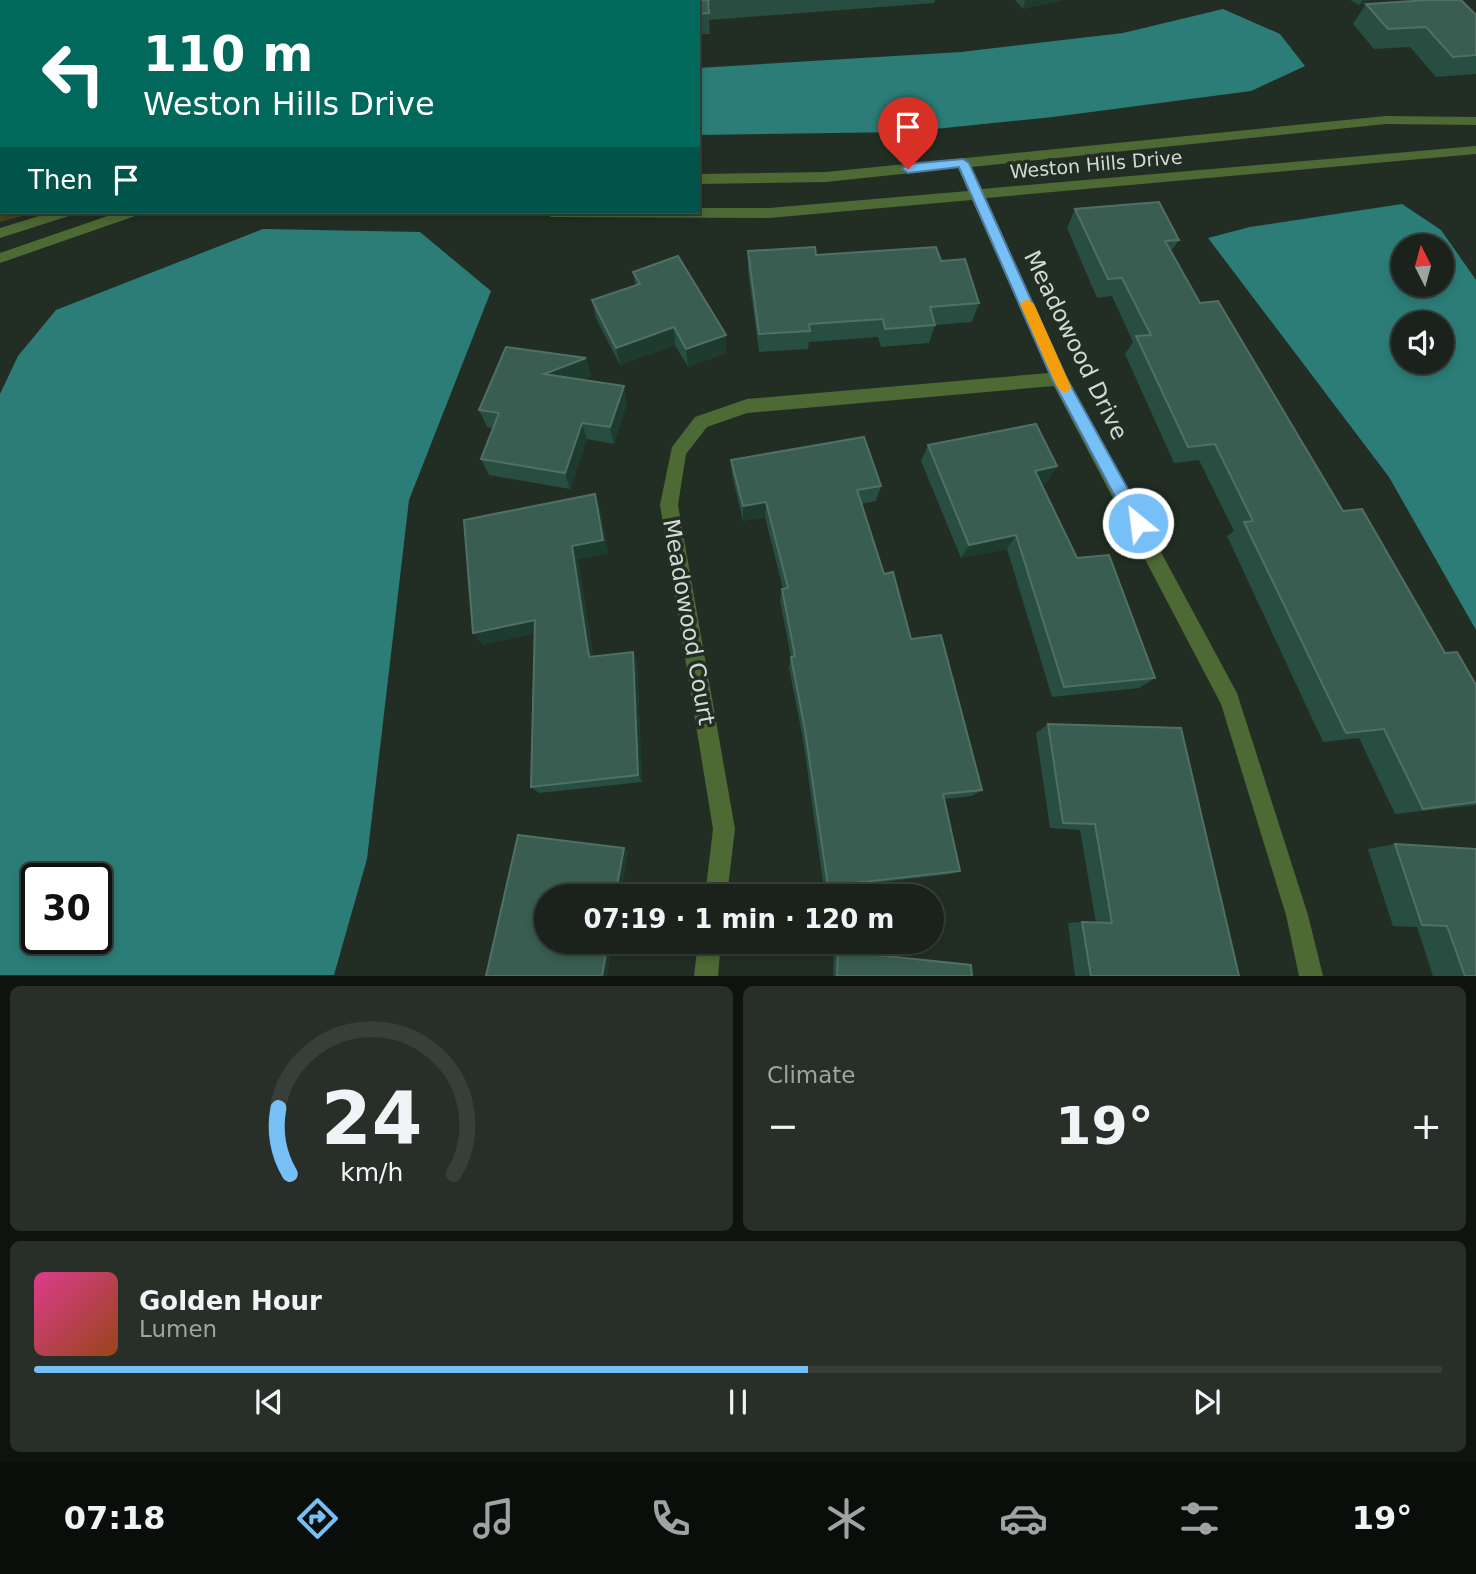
<!DOCTYPE html>
<meta charset="utf-8">
<style>
:root{--surface:#1a221b;--page:#272f28;--text:#f1f3f6;--muted:#9fa4a3;--line:#383f3a;--accent:#77bff7}
body{margin:0;font-family:"DejaVu Sans",sans-serif;background:var(--page);color:var(--text);height:100vh;display:flex;flex-direction:column;font-size:26px;white-space:nowrap}
*{box-sizing:border-box;margin:0}
p{font-size:23px;color:var(--muted)}
.icon{flex:none;width:38px;height:38px;fill:none;stroke:currentColor;stroke-width:2;stroke-linecap:round;stroke-linejoin:round}
.map{position:relative;height:976px;overflow:hidden}
.details{display:flex;flex-direction:column;gap:10px;padding:10px;background:#0e130f;flex:1}
.details>*{flex:none}
.top-card{position:absolute;left:0px;top:0px;width:700px;height:214px;box-shadow:0 4px 10px #0003,0 0 0 2px var(--line);background:#00695c;color:#fff;overflow:hidden}
.needle{width:46px;rotate:354deg}
.fabs{position:absolute;left:1391px;top:234px;display:grid;gap:14px}
.fabs a{display:grid;place-items:center;width:63px;height:63px;border-radius:50%;background:var(--surface);box-shadow:0 4px 10px #0003,0 0 0 2px var(--line);font-size:35px}
.speed{position:absolute;left:21px;top:863px;display:flex;gap:14px;font-size:35px;font-weight:700;text-align:center}
.speed>*{display:grid;place-content:center;width:91px;height:91px;border-radius:50%;background:var(--surface);box-shadow:0 4px 10px #0003,0 0 0 2px var(--line);line-height:1}
.speed .limit{border:4px solid #111;border-radius:10px;background:#fff;color:#111}
.pin{position:absolute;display:grid;place-items:center;width:60px;height:60px;color:#fff;margin:-72px -30px;border-radius:50% 50% 50% 0;rotate:-45deg;box-shadow:0 0 7px #0007}
.pin .icon{rotate:45deg}
.me{position:absolute;width:77px;margin:-38px;rotate:331deg;stroke-linejoin:round;filter:drop-shadow(0 0 5px #0008)}
.turn{display:flex;align-items:center;gap:24px;height:147px;padding:0 28px;font-size:32px}
.turn .icon{width:91px;height:91px;stroke-width:2.5}
.turn b{display:block;font-size:49px;line-height:60px}
.then{display:flex;align-items:center;height:66px;padding:0 28px;background:#0003;gap:14px;font-size:26px}
.big{font-size:52px;font-weight:600;line-height:1.1}
.details .card{flex:1;display:flex;flex-direction:column;justify-content:center;gap:10px;min-width:0;padding:0 24px;border-radius:10px;background:var(--page)}
.details .dial{align-items:center;gap:0}
.dial svg{height:182px;overflow:visible;fill:none;stroke:var(--line);stroke-width:7;stroke-linecap:round;text-anchor:middle}
.dial text{fill:var(--text);stroke:none}
.song{display:flex;align-items:center;gap:21px}
.cover{width:84px;height:84px;border-radius:10px;background:linear-gradient(135deg,hsl(330 70% 55%),hsl(20 70% 35%))}
.played{height:7px;border-radius:4px;background:linear-gradient(90deg,var(--accent) 55%,var(--line) 55%)}
.keys{display:flex;justify-content:space-around;direction:ltr}
.heat{display:flex;justify-content:space-between;align-items:center;font-size:38px;direction:ltr}
.details .tiles{flex:1;display:grid;gap:10px;grid-template-columns:1fr 1fr}
.card:last-child{grid-column:span 2}
.trip{position:absolute;left:534px;top:884px;width:410px;height:70px;border-radius:35px;background:var(--surface);box-shadow:0 4px 10px #0003,0 0 0 2px var(--line);font-weight:600;line-height:70px;text-align:center}
.tab-bar{display:flex;height:112px;justify-content:space-around;align-items:center;background:#0a0e0b;color:var(--muted)}
.tab-bar .icon{width:49px;height:49px}
.tab-bar .active{color:var(--accent)}
.tab-bar b{font-size:32px;color:var(--text)}
.map>svg:first-child{display:block}
.green{fill:#44481a}
.water{fill:#2c7d77;fill-rule:evenodd}
.lines{fill:none;stroke-linecap:round;stroke-linejoin:round}
.lane{fill:#4d6934;fill-rule:evenodd}
.street{fill:#4d6934;fill-rule:evenodd}
.wall{fill:#274e41}
.shaded-wall{fill:#1d3b2f}
.building{fill:#395d51;stroke:#517065;stroke-width:2}
.route{fill:#77bff7;stroke:#4d7ca1;stroke-width:2}
.slow{fill:#f59e0b}
.labels{text-anchor:middle;dominant-baseline:central;stroke-width:7;stroke-linejoin:round;paint-order:stroke}
.far-street-label{font-size:19px;fill:#d2dad4;stroke:#222e24}
.street-label{font-size:23px;fill:#d2dad4;stroke:#222e24}
</style>
<div class="map">
<svg width="1476" height="976" viewBox="0 0 1476 976">
<rect width="100%" height="100%" fill="#222e24"/>
<polygon class="green" points="0,0 138,2 2,2 2,212 37,212 0,222"/>
<g class="water">
<polygon points="1223,9 1280,34 1305,66 1251,91 1053,117 905,132 698,135 698,68 961,52 1123,33"/>
<path d="M1402,204l39,26 35,50v350l-87,-153 -181,-239 42,-11zM1404,247h38v38h-38zM1404,324h38v38h-38z"/>
<path d="M263,229l157,3 71,59 -82,209 -42,359 -33,116h-334v-581l18,-38 38,-46zM37,878h59v60h-59z"/>
</g>
<g class="lines">
<polygon class="lane" points="20,0 32,0 19,2"/>
<g class="street">
<rect x="138" y="0" width="12" height="2"/>
<polygon points="196,0 208,0 209,2 197,2"/>
<polygon points="1386,116 1476,117 1476,125 1386,124 971,167 982,189 1476,146 1476,154 986,198 1067,378 1237,693 1308,915 1323,976 1299,976 1286,915 1221,704 1054,386 747,413 707,427 686,454 678,505 735,829 727,896 705,896 713,829 660,505 672,447 695,417 747,399 1049,373 972,200 769,218 551,217 544,212 698,212 698,208 769,208 968,191 958,168 826,182 698,184 698,174 826,172"/>
<polygon points="52,212 74,212 72,215 0,238 0,228"/>
<polygon points="119,212 140,212 138,215 0,263 0,253"/>
<polygon points="698,942 721,942 718,976 694,976"/>
</g>
</g>
<g class="wall">
<polygon points="624,0 935,0 934,3 709,20 710,34 698,34 698,2 624,2"/>
<polygon points="1015,0 1064,0 1023,9"/>
<polygon points="1350,0 1370,0 1359,5"/>
<polygon points="1366,4 1476,15 1476,74 1436,77 1410,47 1374,49 1353,24"/>
<polygon points="1075,209 1179,240 1171,251 1200,303 1343,511 1445,653 1476,685 1476,805 1395,814 1359,738 1323,742 1227,536 1234,531 1199,460 1174,463 1125,354 1133,342 1112,296 1097,298 1067,228"/>
<polygon points="748,251 941,261 979,303 972,322 935,325 929,343 881,347 878,337 809,342 808,349 759,352 748,271"/>
<polygon points="633,272 726,353 688,367 675,345 620,365 596,318 592,300 635,285"/>
<polygon points="586,358 591,376 582,379 627,403 614,444 587,439 570,489 489,475 481,459 493,428 487,427 479,410"/>
<polygon points="928,445 1057,466 1047,482 1041,483 1077,558 1155,678 1139,688 1052,697 1007,549 961,558 921,461"/>
<polygon points="731,460 881,486 876,501 861,504 884,574 911,639 982,790 972,796 945,799 960,871 951,874 824,889 803,739 789,668 791,657 780,601 782,589 783,589 765,517 743,521 732,475"/>
<polygon points="595,494 600,509 608,553 578,559 593,656 633,652 637,663 642,782 539,793 531,787 534,633 483,645"/>
<polygon points="1048,724 1239,976 1075,976 1068,923 1082,922 1096,923 1080,830 1050,828 1036,733"/>
<polygon points="1395,844 1476,849 1476,976 1433,976 1417,927 1393,926 1368,849"/>
<polygon points="834,951 971,965 972,976 833,976"/>
</g>
<g class="shaded-wall">
<polygon points="1025,0 1064,0 1023,9"/>
<polygon points="1362,0 1370,0 1359,5"/>
<polygon points="674,327 675,345 620,365 616,348"/>
<polygon points="726,335 726,353 688,367 686,349"/>
<polygon points="586,358 591,376 550,391 544,374"/>
<polygon points="624,386 627,403 614,444 610,427"/>
<polygon points="582,423 587,439 570,489 565,473"/>
<polygon points="1057,466 1047,482 1025,486 1035,471"/>
<polygon points="595,494 600,509 608,553 578,559 595,668 589,657 572,546"/>
<polygon points="766,502 765,517 743,521 743,506"/>
<polygon points="1016,535 1007,549 961,558 969,545"/>
<polygon points="535,620 542,632 483,645 473,633"/>
<polygon points="633,652 637,663 642,782 638,775"/>
<polygon points="624,848 628,852 621,896 615,896"/>
<polygon points="608,942 613,942 607,976 602,976"/>
</g>
<g class="building">
<polygon points="663,0 710,0 708,0 709,13 698,14 698,2 663,2"/>
<polygon points="1429,0 1461,0 1476,15 1476,55 1453,57 1426,27 1388,29 1366,4"/>
<polygon points="1159,202 1179,240 1165,241 1200,303 1218,301 1343,511 1362,509 1445,653 1457,652 1476,685 1476,802 1423,809 1384,729 1346,733 1244,522 1253,521 1215,444 1188,447 1136,336 1151,335 1122,278 1108,279 1075,209"/>
<polygon points="815,247 816,255 936,247 941,261 965,259 979,303 930,307 935,325 885,329 883,319 809,324 810,331 759,334 748,251"/>
<polygon points="678,256 726,335 686,349 674,327 616,348 592,300 640,284 633,272"/>
<polygon points="506,347 586,358 544,374 624,386 610,427 582,423 565,473 481,459 499,413 479,410"/>
<polygon points="1036,424 1057,466 1035,471 1077,558 1109,555 1155,678 1064,687 1016,535 969,545 928,445"/>
<polygon points="864,437 881,486 857,490 884,574 893,572 911,639 941,635 982,790 943,794 960,871 828,886 805,730 791,657 795,656 782,589 788,588 766,502 743,506 731,460"/>
<polygon points="595,494 603,540 572,546 589,657 633,652 638,775 531,787 535,620 473,633 464,520"/>
<polygon points="1048,724 1181,728 1239,976 1091,976 1082,922 1112,923 1095,824 1063,823"/>
<polygon points="518,835 624,848 615,896 546,896 546,942 608,942 602,976 486,976"/>
<polygon points="1395,844 1476,849 1476,976 1465,976 1447,926 1422,925"/>
<polygon points="838,951 971,965 972,976 837,976"/>
</g>
<polygon class="route" points="963,159 969,163 1066,377 1144,518 1144,528 1132,528 1052,379 959,167 908,173 902,169 908,164"/>
<polygon class="slow" points="1027,299 1034,304 1071,387 1069,391 1064,393 1057,387 1020,304"/>
<g class="labels">
<g class="far-street-label">
<text transform="translate(1096 164) rotate(-5)">Weston Hills Drive</text>
</g>
<g class="street-label">
<text transform="translate(1076 345) rotate(64)">Meadowood Drive</text>
<text transform="translate(689 622) rotate(80)">Meadowood Court</text>
</g>
</g>
</svg>
<div class="fabs">
<a><svg class="needle" viewBox="-14 -14 28 28"><path d="M0-13l5 13h-10z" fill="#e53935"/><path d="M0 13l5-13h-10z" fill="#9fa4a3"/></svg></a>
<a><svg class="icon" aria-label="sound" viewBox="0 0 24 24"><path d="M4 9h4l5-4v14l-5-4H4zM17 9q2 3 0 6"/></svg></a>
</div>
<div class="speed"><div class="limit">30</div></div>
<div class="pin" style="left:908px;top:169px;background:#d93025"><svg class="icon" aria-label="arrive" viewBox="0 0 24 24"><path d="M6 21V4h12l-3 4 3 4H6"/></svg></div>
<svg class="me" style="left:1138px;top:523px" viewBox="-20 -20 40 40"><circle r="17" fill="#77bff7" stroke="#fff" stroke-width="3"/><path d="M0-11L8 9 0 5-8 9z" fill="#fff"/></svg>
<div class="trip">07:19 · 1 min · 120 m</div>
<div class="top-card">
<div class="turn"><svg class="icon" aria-label="left" viewBox="0 0 24 24"><path d="M17 20v-9H6M10 6l-5 5 5 5"/></svg><div><b>110 m</b>Weston Hills Drive</div></div>
<div class="then">Then<svg class="icon" aria-label="arrive" viewBox="0 0 24 24"><path d="M6 21V4h12l-3 4 3 4H6"/></svg></div>
</div>
</div>
<section class="details">
<div class="tiles">
<div class="card dial"><svg viewBox="0 0 100 80">
<path d="M14 69A42 42 0 1 1 86 69"/>
<path d="M14 69A42 42 0 0 1 9 40" stroke="#77bff7"/>
<text x="50" y="56" font-size="32" font-weight="700">24</text>
<text x="50" y="72" font-size="11">km/h</text>
</svg></div>
<div class="card"><p>Climate</p>
<div class="heat"><a>−</a><b class="big">19°</b><a>+</a></div>
</div>
<div class="card">
<div class="song"><i class="cover"></i><div><b>Golden Hour</b><p>Lumen</p></div></div>
<div class="played"></div>
<div class="keys"><svg class="icon" aria-label="previous" viewBox="0 0 24 24"><path d="M18 5L8 12l10 7zM5 5v14"/></svg><svg class="icon" aria-label="pause" viewBox="0 0 24 24"><path d="M8 5v14M16 5v14"/></svg><svg class="icon" aria-label="next" viewBox="0 0 24 24"><path d="M6 5l10 7-10 7zM19 5v14"/></svg></div>
</div>
</div>
</section>
<nav class="tab-bar">
<b>07:18</b>
<svg class="icon active" aria-label="directions" viewBox="0 0 24 24"><path d="M12 3l9 9-9 9-9-9zM9 14v-3h6M13 9l2 2-2 2"/></svg>
<svg class="icon" aria-label="music" viewBox="0 0 24 24"><path d="M9 18V5l10-2v13"/><circle cx="6" cy="18" r="3"/><circle cx="16" cy="16" r="3"/></svg>
<svg class="icon" aria-label="phone" viewBox="0 0 24 24"><path d="M5 4h4l2 5-3 2q2 4 5 5l2-3 5 2v4C11 20 4 13 5 4z"/></svg>
<svg class="icon" aria-label="climate" viewBox="0 0 24 24"><path d="M12 3v18M4 7l16 10M4 17L20 7"/></svg>
<svg class="icon" aria-label="car" viewBox="0 0 24 24"><path d="M5 17H2v-5l4-1 3-4h7l3 4 3 1v5h-3M9 17h6M6 11h13"/><circle cx="7" cy="17" r="2"/><circle cx="17" cy="17" r="2"/></svg>
<svg class="icon" aria-label="filters" viewBox="0 0 24 24"><path d="M4 7h16M4 17h16"/><circle cx="9" cy="7" r="2"/><circle cx="15" cy="17" r="2"/></svg>
<b>19°</b>
</nav>
